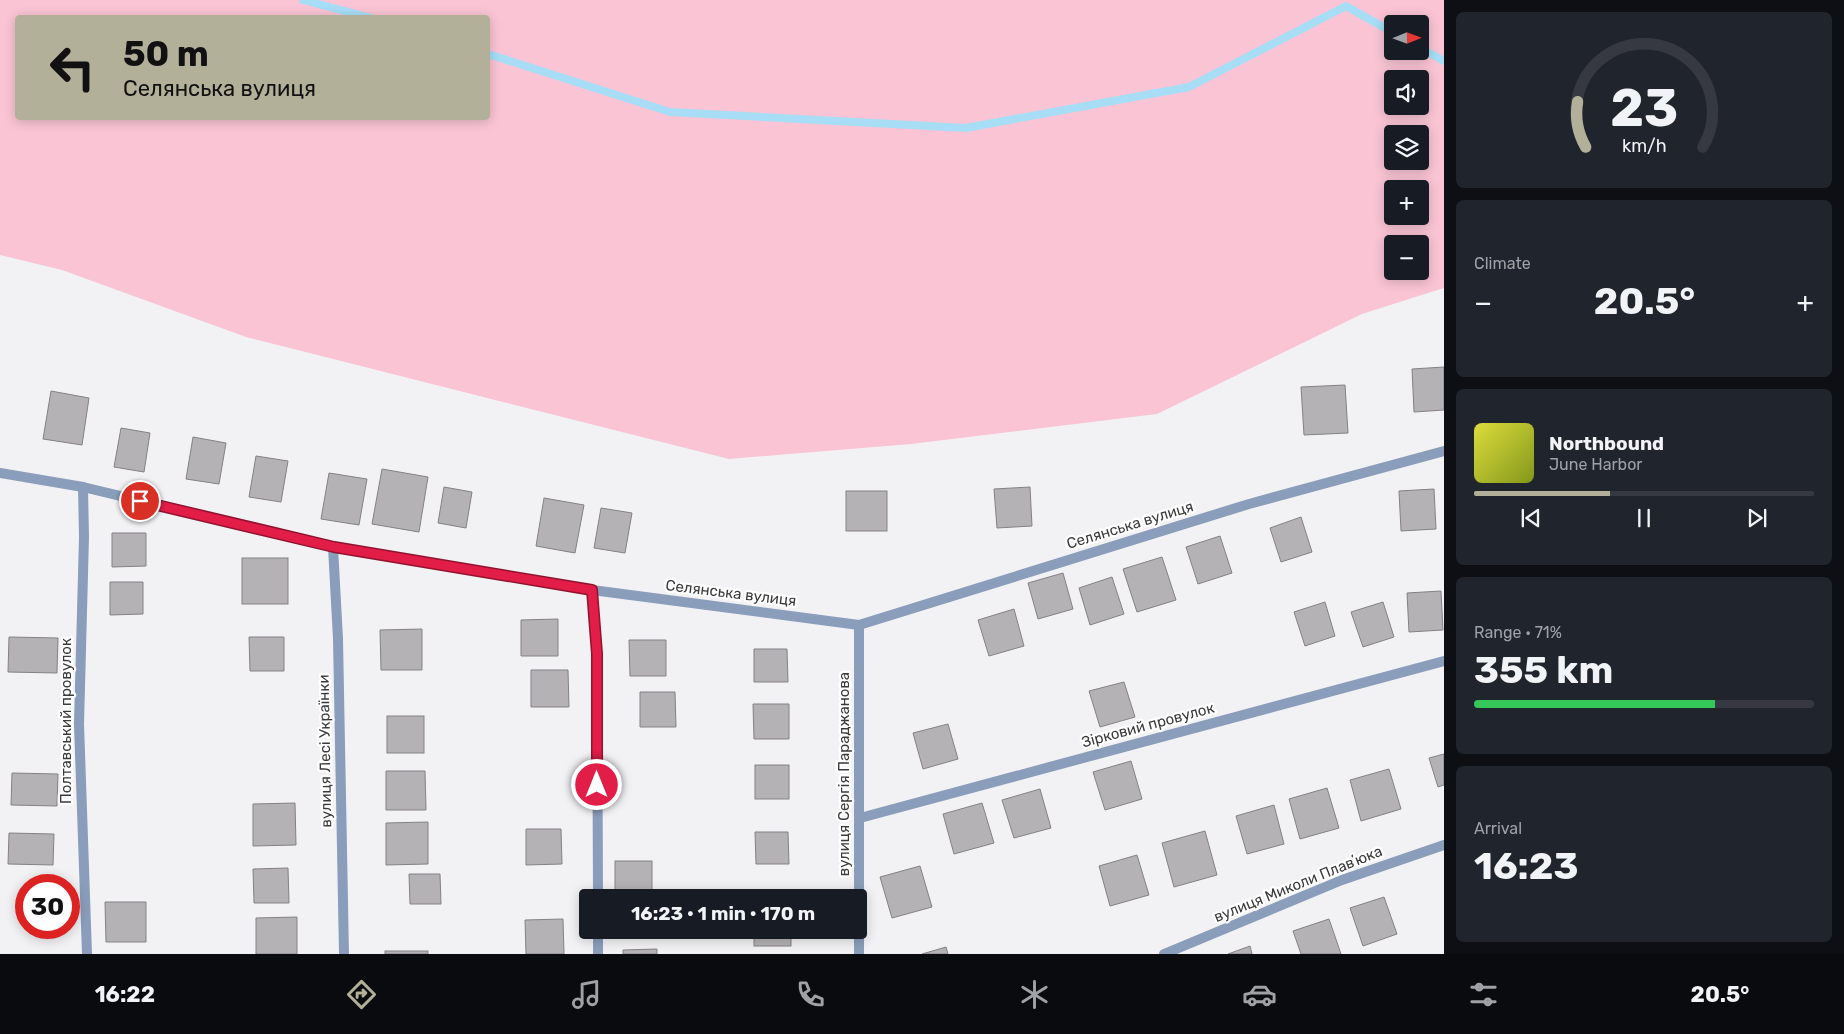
<!DOCTYPE html>
<meta charset="utf-8">
<style>
:root{--surface:#171b24;--page:#20242c;--text:#f1f3f6;--muted:#9ea1a6;--line:#363941;--accent:#b3b09a}
body{margin:0;font-family:Rubik,sans-serif;background:var(--page);color:var(--text);height:100vh;display:flex;flex-direction:column;font-size:19px;white-space:nowrap}
*{box-sizing:border-box;margin:0}
p{font-size:16px;color:var(--muted)}
.icon{flex:none;width:28px;height:28px;fill:none;stroke:currentColor;stroke-width:2;stroke-linecap:round;stroke-linejoin:round}
.map{position:relative;flex:1;overflow:hidden}
.drawer{display:flex;flex-direction:column;gap:12px;padding:12px;background:#0d0f14;width:400px}
.drawer>*{flex:none}
.hud{position:absolute;left:15px;top:15px;width:475px;height:105px;border-radius:5px;box-shadow:0 2px 12px #0003;background:#b3b09a;color:#111;overflow:hidden}
.needle{width:32px;rotate:89deg}
.buttons{position:absolute;left:1384px;top:15px;display:grid;gap:10px}
.buttons a{display:grid;place-items:center;width:45px;height:45px;border-radius:5px;background:var(--surface);box-shadow:0 2px 12px #0003;font-size:25px}
.speed{position:absolute;left:15px;top:874px;display:flex;gap:10px;font-size:25px;font-weight:700;text-align:center}
.speed>*{display:grid;place-content:center;width:65px;height:65px;border-radius:50%;background:var(--surface);box-shadow:0 2px 12px #0003;line-height:1}
.speed .limit{border:8px solid #d22;background:#fff;color:#111}
.pin{position:absolute;display:grid;place-items:center;width:42px;height:42px;color:#fff;margin:-21px;border:2px solid #fff;border-radius:50%;box-shadow:0 1px 5px #0007}
.me{position:absolute;width:55px;margin:-28px;rotate:0deg;stroke-linejoin:round;filter:drop-shadow(0 0 4px #0008)}
.turn{display:flex;align-items:center;gap:18px;height:105px;padding:0 25px;font-size:22px}
.turn .icon{width:65px;height:65px;stroke-width:2.5}
.turn b{display:block;font-size:35px;line-height:42px}
.big{font-size:38px;font-weight:700;line-height:1.1}
.drawer .tile{flex:1;display:flex;flex-direction:column;justify-content:center;gap:8px;min-width:0;padding:0 18px;border-radius:8px;background:var(--page)}
.drawer .dial{align-items:center;gap:0}
.dial svg{height:130px;overflow:visible;fill:none;stroke:var(--line);stroke-width:7;stroke-linecap:round;text-anchor:middle}
.dial text{fill:var(--text);stroke:none}
.song{display:flex;align-items:center;gap:15px}
.cover{width:60px;height:60px;border-radius:8px;background:linear-gradient(135deg,hsl(60 70% 55%),hsl(70 70% 35%))}
.played{height:5px;border-radius:2px;background:linear-gradient(90deg,var(--accent) 40%,var(--line) 40%)}
.keys{display:flex;justify-content:space-around;direction:ltr}
.heat{display:flex;justify-content:space-between;align-items:center;font-size:28px;direction:ltr}
.charge{height:8px;border-radius:4px;background:linear-gradient(90deg,#34c759 71%,var(--line) 0)}
.trip{position:absolute;left:579px;top:889px;width:288px;height:50px;border-radius:5px;background:var(--surface);box-shadow:0 2px 12px #0003;font-weight:700;line-height:50px;text-align:center}
.tabs{display:flex;height:80px;justify-content:space-around;align-items:center;background:#090b0e;color:var(--muted)}
.tabs .icon{width:35px;height:35px}
.tabs .active{color:var(--accent)}
.tabs b{font-size:22px;color:var(--text)}
main{display:flex;flex:1;min-height:0}
.map>svg:first-child{display:block}
.green{fill:#fac4d4;fill-rule:evenodd}
.lines{fill:none;stroke-linecap:round;stroke-linejoin:round}
.stream{stroke:#a7def6;stroke-width:8}
.building{fill:#b5b2b5;stroke:#848184}
.minor{stroke:#8a9dbb;stroke-width:10}
.route-casing{stroke:#92132f;stroke-width:12}
.route{stroke:#e11d48;stroke-width:9}
.labels{text-anchor:middle;dominant-baseline:central;stroke-width:4.5;stroke-linejoin:round;paint-order:stroke}
.street-label{font-size:15px;fill:#3a3a3b;stroke:#fff}
</style>
<main>
<div class="map">
<svg width="1444" height="954" viewBox="0 0 1444 954">
<rect width="100%" height="100%" fill="#f2f2f5"/>
<path class="green" d="M0,0h1444v288l-82,26 -205,100 -246,30 -182,15 -483,-122 -184,-67 -62,-15zM18,18h470v100h-470zM1392,24h28v27h-28zM1392,79h28v27h-28zM1392,134h28v27h-28zM1392,189h28v27h-28zM1392,244h28v27h-28z"/>
<g class="lines">
<g class="stream">
<polyline points="303,0 371,18"/>
<polyline points="1420,48 1444,61"/>
<polyline points="488,54 670,112 966,128 1189,87 1346,6 1392,32"/>
</g>
</g>
<g class="building">
<polygon points="1444,367 1444,410 1414,412 1412,369"/>
<polygon points="1345,385 1348,433 1304,435 1301,387"/>
<polygon points="51,391 89,398 82,445 43,439"/>
<polygon points="121,428 150,433 144,472 114,467"/>
<polygon points="193,437 226,443 219,484 186,479"/>
<polygon points="256,456 288,461 281,502 249,497"/>
<polygon points="382,469 428,477 419,532 372,524"/>
<polygon points="329,473 367,479 359,525 321,519"/>
<polygon points="444,487 472,492 466,528 438,523"/>
<polygon points="1030,487 1032,526 997,528 994,489"/>
<polygon points="1434,489 1436,529 1401,531 1399,491"/>
<rect x="846" y="491" width="41" height="40"/>
<polygon points="544,498 584,505 575,553 536,546"/>
<polygon points="601,508 632,513 625,553 594,548"/>
<polygon points="1301,517 1312,552 1281,562 1270,528"/>
<polygon points="112,533 146,533 146,566 112,567"/>
<polygon points="1220,536 1232,573 1198,584 1186,547"/>
<polygon points="1162,557 1176,600 1137,612 1123,569"/>
<rect x="242" y="558" width="46" height="46"/>
<polygon points="1063,573 1073,609 1038,619 1028,583"/>
<polygon points="1112,577 1124,614 1090,625 1079,588"/>
<polygon points="110,582 143,582 143,614 110,615"/>
<polygon points="1441,591 1443,630 1409,632 1407,593"/>
<polygon points="1325,602 1335,636 1305,646 1294,612"/>
<polygon points="1383,602 1394,637 1363,647 1351,612"/>
<polygon points="1014,609 1024,646 989,656 978,620"/>
<polygon points="558,619 558,656 521,656 521,620"/>
<polygon points="422,629 422,670 381,670 380,630"/>
<polygon points="9,637 58,638 57,673 8,672"/>
<polygon points="249,637 284,637 284,671 250,671"/>
<polygon points="629,640 666,640 666,676 630,676"/>
<polygon points="754,649 787,649 788,682 754,682"/>
<polygon points="531,670 568,670 569,707 531,707"/>
<polygon points="1124,682 1135,717 1100,727 1089,691"/>
<polygon points="640,692 675,692 676,727 640,727"/>
<polygon points="753,704 789,704 789,739 754,739"/>
<rect x="387" y="716" width="37" height="37"/>
<polygon points="948,724 958,759 923,769 913,733"/>
<polygon points="1444,754 1444,785 1438,787 1429,758"/>
<polygon points="1131,761 1142,799 1105,810 1093,772"/>
<rect x="755" y="765" width="34" height="34"/>
<polygon points="1389,769 1401,809 1361,821 1350,780"/>
<polygon points="386,771 425,771 426,810 386,810"/>
<polygon points="12,773 58,774 57,806 11,805"/>
<polygon points="1327,788 1339,828 1300,839 1289,799"/>
<polygon points="1040,789 1051,828 1014,838 1002,800"/>
<polygon points="295,803 296,845 253,846 253,804"/>
<polygon points="982,803 994,843 954,854 943,814"/>
<polygon points="1274,805 1284,844 1247,854 1236,816"/>
<polygon points="428,822 428,864 386,865 386,823"/>
<polygon points="526,829 561,829 562,864 526,865"/>
<polygon points="1205,831 1217,875 1174,887 1162,843"/>
<polygon points="755,832 788,832 789,864 756,864"/>
<polygon points="9,833 54,834 53,865 8,864"/>
<polygon points="1137,855 1149,895 1110,906 1099,866"/>
<rect x="615" y="861" width="37" height="37"/>
<polygon points="920,866 932,907 892,918 880,877"/>
<polygon points="288,868 289,903 254,903 253,869"/>
<polygon points="409,874 440,874 441,904 410,904"/>
<polygon points="1384,897 1397,934 1363,946 1350,908"/>
<polygon points="105,902 146,902 146,942 106,942"/>
<polygon points="297,917 297,954 256,954 256,918"/>
<polygon points="563,919 564,954 526,954 525,920"/>
<polygon points="1329,919 1341,954 1301,954 1293,931"/>
<rect x="754" y="930" width="37" height="16"/>
<polygon points="1250,946 1252,954 1228,954"/>
<polygon points="946,947 948,954 922,954"/>
<polygon points="657,949 657,954 623,954 623,950"/>
<rect x="385" y="951" width="43" height="3"/>
</g>
<g class="lines">
<g class="minor">
<polyline points="0,473 83,487 333,547 592,590 859,625 1249,504 1444,451"/>
<polyline points="83,487 84,537 79,724 87,954"/>
<polyline points="333,547 338,639 344,954"/>
<polyline points="592,590 597,654 598,898"/>
<polyline points="859,625 859,954"/>
<polyline points="860,818 1444,661"/>
<polyline points="598,930 598,954"/>
<polyline points="1164,954 1342,880 1444,845"/>
</g>
</g>
<g class="lines">
<defs>
<polyline id="route" points="140,501 334,547 592,590 597,654 597,785"/>
</defs>
<use href="#route" class="route-casing"/>
<use href="#route" class="route"/>
</g>
<g class="labels">
<g class="street-label">
<text transform="translate(1130 525) rotate(-17)">Селянська вулиця</text>
<text transform="translate(731 593) rotate(7)">Селянська вулиця</text>
<text transform="translate(66 721) rotate(-90)">Полтавський провулок</text>
<text transform="translate(1148 725) rotate(-15)">Зірковий провулок</text>
<text transform="translate(325 751) rotate(-91)">вулиця Лесі Українки</text>
<text transform="translate(844 774) rotate(-90)">вулиця Сергія Параджанова</text>
<text transform="translate(1298 884) rotate(-22)">вулиця Миколи Плавʼюка</text>
</g>
</g>
</svg>
<div class="buttons">
<a><svg class="needle" viewBox="-14 -14 28 28"><path d="M0-13l5 13h-10z" fill="#e53935"/><path d="M0 13l5-13h-10z" fill="#9ea1a6"/></svg></a>
<a><svg class="icon" aria-label="sound" viewBox="0 0 24 24"><path d="M4 9h4l5-4v14l-5-4H4zM17 9q2 3 0 6"/></svg></a>
<a><svg class="icon" aria-label="layers" viewBox="0 0 24 24"><path d="M12 4l9 5-9 5-9-5zM3 14l9 5 9-5"/></svg></a>
<a>+</a>
<a>−</a>
</div>
<div class="speed"><div class="limit">30</div></div>
<div class="pin" style="left:140px;top:501px;background:#d93025"><svg class="icon" aria-label="arrive" viewBox="0 0 24 24"><path d="M6 21V4h12l-3 4 3 4H6"/></svg></div>
<svg class="me" style="left:597px;top:785px" viewBox="-20 -20 40 40"><circle r="17" fill="#e11d48" stroke="#fff" stroke-width="3"/><path d="M0-11L8 9 0 5-8 9z" fill="#fff"/></svg>
<div class="trip">16:23 · 1 min · 170 m</div>
<div class="hud">
<div class="turn"><svg class="icon" aria-label="left" viewBox="0 0 24 24"><path d="M17 20v-9H6M10 6l-5 5 5 5"/></svg><div><b>50 m</b>Селянська вулиця</div></div>
</div>
</div>
<section class="drawer">
<div class="tile dial"><svg viewBox="0 0 100 80">
<path d="M14 69A42 42 0 1 1 86 69"/>
<path d="M14 69A42 42 0 0 1 9 41" stroke="#b3b09a"/>
<text x="50" y="56" font-size="32" font-weight="700">23</text>
<text x="50" y="72" font-size="11">km/h</text>
</svg></div>
<div class="tile"><p>Climate</p>
<div class="heat"><a>−</a><b class="big">20.5°</b><a>+</a></div>
</div>
<div class="tile">
<div class="song"><i class="cover"></i><div><b>Northbound</b><p>June Harbor</p></div></div>
<div class="played"></div>
<div class="keys"><svg class="icon" aria-label="previous" viewBox="0 0 24 24"><path d="M18 5L8 12l10 7zM5 5v14"/></svg><svg class="icon" aria-label="pause" viewBox="0 0 24 24"><path d="M8 5v14M16 5v14"/></svg><svg class="icon" aria-label="next" viewBox="0 0 24 24"><path d="M6 5l10 7-10 7zM19 5v14"/></svg></div>
</div>
<div class="tile"><p>Range · 71%</p><b class="big">355 km</b><div class="charge"></div></div>
<div class="tile"><p>Arrival</p><b class="big">16:23</b></div>
</section>
</main>
<nav class="tabs">
<b>16:22</b>
<svg class="icon active" aria-label="directions" viewBox="0 0 24 24"><path d="M12 3l9 9-9 9-9-9zM9 14v-3h6M13 9l2 2-2 2"/></svg>
<svg class="icon" aria-label="music" viewBox="0 0 24 24"><path d="M9 18V5l10-2v13"/><circle cx="6" cy="18" r="3"/><circle cx="16" cy="16" r="3"/></svg>
<svg class="icon" aria-label="phone" viewBox="0 0 24 24"><path d="M5 4h4l2 5-3 2q2 4 5 5l2-3 5 2v4C11 20 4 13 5 4z"/></svg>
<svg class="icon" aria-label="climate" viewBox="0 0 24 24"><path d="M12 3v18M4 7l16 10M4 17L20 7"/></svg>
<svg class="icon" aria-label="car" viewBox="0 0 24 24"><path d="M5 17H2v-5l4-1 3-4h7l3 4 3 1v5h-3M9 17h6M6 11h13"/><circle cx="7" cy="17" r="2"/><circle cx="17" cy="17" r="2"/></svg>
<svg class="icon" aria-label="filters" viewBox="0 0 24 24"><path d="M4 7h16M4 17h16"/><circle cx="9" cy="7" r="2"/><circle cx="15" cy="17" r="2"/></svg>
<b>20.5°</b>
</nav>
